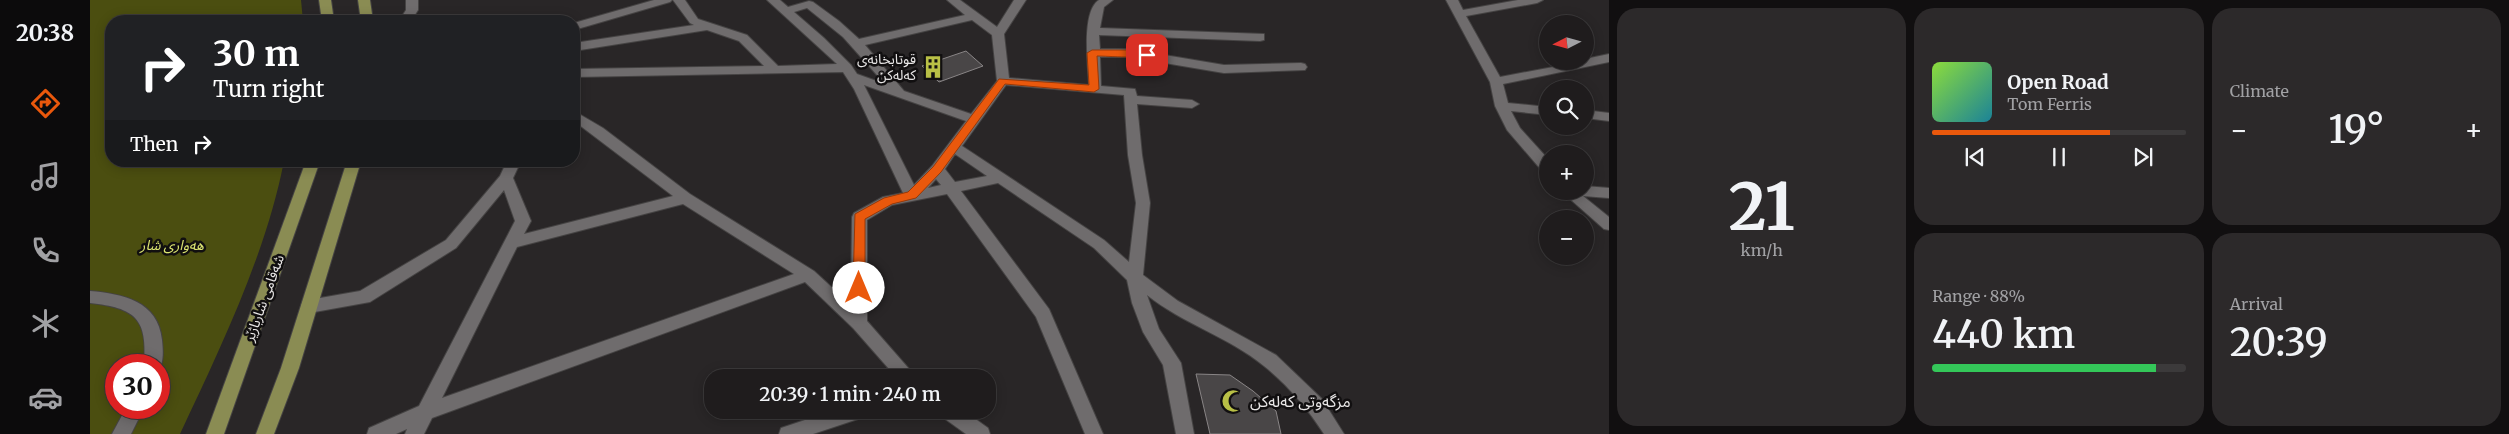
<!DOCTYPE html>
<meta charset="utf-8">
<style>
:root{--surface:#1f1c1d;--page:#2c292a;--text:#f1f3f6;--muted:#a1a1a4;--line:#3c3a3b;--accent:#ea580c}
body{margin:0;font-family:Merriweather,"Noto Sans Arabic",serif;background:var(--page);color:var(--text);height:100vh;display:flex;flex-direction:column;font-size:19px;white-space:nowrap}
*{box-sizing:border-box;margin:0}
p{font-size:16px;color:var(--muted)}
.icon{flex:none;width:28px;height:28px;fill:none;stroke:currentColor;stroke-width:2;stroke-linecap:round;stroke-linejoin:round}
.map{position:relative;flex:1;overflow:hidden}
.details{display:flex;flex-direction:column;gap:8px;padding:8px;background:#110f10;width:900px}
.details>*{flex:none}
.top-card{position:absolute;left:15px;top:15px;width:475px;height:152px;border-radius:20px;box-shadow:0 2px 12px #0003,0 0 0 1px var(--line);background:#202124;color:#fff;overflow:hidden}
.needle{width:32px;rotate:264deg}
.controls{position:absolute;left:1449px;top:15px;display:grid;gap:10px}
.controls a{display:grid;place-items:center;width:55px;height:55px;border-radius:50%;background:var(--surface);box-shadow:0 2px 12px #0003,0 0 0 1px var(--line);font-size:25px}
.speed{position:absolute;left:15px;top:354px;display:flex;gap:10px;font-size:25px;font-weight:700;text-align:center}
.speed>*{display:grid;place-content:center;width:65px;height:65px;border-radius:50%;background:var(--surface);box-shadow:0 2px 12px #0003,0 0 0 1px var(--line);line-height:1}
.speed .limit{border:8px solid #d22;background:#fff;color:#111}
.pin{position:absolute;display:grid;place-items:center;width:42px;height:42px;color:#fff;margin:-21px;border-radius:10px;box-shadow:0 2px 8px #0006}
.me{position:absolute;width:55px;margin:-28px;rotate:0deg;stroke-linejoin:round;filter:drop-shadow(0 0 4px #0008)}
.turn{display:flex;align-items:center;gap:18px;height:105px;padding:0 25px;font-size:22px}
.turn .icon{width:65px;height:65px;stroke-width:2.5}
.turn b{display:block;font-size:35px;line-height:42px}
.then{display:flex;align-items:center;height:48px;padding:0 25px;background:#0003;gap:10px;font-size:19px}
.big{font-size:38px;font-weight:600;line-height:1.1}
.details .tile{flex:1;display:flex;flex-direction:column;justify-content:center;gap:8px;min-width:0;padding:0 18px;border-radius:20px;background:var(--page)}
.details .dial{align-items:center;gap:0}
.dial b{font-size:65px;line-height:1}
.song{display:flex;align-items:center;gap:15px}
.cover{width:60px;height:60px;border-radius:8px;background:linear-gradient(135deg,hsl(90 70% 55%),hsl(190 70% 35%))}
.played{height:5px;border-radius:2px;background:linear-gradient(90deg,var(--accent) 70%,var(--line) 70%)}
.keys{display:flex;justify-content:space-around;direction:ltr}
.heat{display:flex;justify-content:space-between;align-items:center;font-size:28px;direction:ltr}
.charge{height:8px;border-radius:4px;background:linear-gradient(90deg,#34c759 88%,var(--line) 0)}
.details .tiles{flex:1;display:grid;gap:8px;grid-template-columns:repeat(3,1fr)}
.tile:first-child{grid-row:span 2}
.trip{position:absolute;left:614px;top:369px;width:292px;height:50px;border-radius:20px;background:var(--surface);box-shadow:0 2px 12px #0003,0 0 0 1px var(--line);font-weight:600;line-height:50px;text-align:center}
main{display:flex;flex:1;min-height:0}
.menu{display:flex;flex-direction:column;width:90px;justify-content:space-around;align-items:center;background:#0c0b0c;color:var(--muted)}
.menu .icon{width:35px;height:35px}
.menu .on{color:var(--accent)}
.menu b{font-size:22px;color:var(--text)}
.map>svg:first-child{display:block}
.green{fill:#4b4e10;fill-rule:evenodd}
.building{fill:#494647;stroke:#898586}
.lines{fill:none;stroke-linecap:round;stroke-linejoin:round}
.minor-casing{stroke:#454343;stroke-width:2}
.major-casing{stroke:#454343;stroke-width:2}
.minor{fill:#6f6c6d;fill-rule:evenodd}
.major{fill:#8a8c53;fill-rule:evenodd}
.route{fill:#ea580c;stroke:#983908}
.labels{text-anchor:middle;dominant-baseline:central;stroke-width:5;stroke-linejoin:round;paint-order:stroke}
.poi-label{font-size:14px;fill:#e8e6e6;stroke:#110f10;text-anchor:end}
.park-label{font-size:14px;font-style:italic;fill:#dce571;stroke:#110f10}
.street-label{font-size:14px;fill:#e8e6e6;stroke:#110f10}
.near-poi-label{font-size:16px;fill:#e8e6e6;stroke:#110f10;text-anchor:start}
</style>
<main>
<nav class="menu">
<b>20:38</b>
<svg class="icon on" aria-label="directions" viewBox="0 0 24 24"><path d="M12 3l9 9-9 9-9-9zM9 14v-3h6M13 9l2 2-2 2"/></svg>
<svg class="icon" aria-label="music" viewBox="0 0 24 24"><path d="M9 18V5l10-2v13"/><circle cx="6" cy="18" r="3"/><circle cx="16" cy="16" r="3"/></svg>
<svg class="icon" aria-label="phone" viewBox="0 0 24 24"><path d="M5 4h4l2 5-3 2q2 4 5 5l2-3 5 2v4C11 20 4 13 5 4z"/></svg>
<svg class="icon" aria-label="climate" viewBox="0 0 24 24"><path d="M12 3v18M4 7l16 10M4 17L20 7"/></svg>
<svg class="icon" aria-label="car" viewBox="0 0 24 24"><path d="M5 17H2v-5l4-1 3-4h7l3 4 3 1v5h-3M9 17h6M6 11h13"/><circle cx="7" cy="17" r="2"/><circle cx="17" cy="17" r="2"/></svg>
</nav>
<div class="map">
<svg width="1519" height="434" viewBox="0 0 1519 434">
<rect width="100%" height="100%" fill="#292627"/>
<path class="green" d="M0,0h211l2,21h-192v140h173c-18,93 -64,188 -104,273h-90zM26,365h43v43h-43z"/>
<g class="building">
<polygon points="876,51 893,66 849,82 832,66"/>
<polygon points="1106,374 1140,375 1163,391 1186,411 1191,434 1120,434"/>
</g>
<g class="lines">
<defs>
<g id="minor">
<polygon points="316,0 328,0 328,10 321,21 309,21 316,10"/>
<polygon points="564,0 582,0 580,2 484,30 484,23"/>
<path d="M583,0h12l13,19 49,16 31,31 59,-2 -70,-64h13l8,7 21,-6 4,1 26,19 20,18 106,-24 -18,-15h13l37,27 17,-27h12l-22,34 5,44 80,7c-1,-19 -8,-74 10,-85h14l-9,7 -4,21 164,6v6l-4,1 -161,-6 1,14h29l95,16 77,-2 4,1 2,3 -2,3 -81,3 -95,-16h-29l1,29 34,3 2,7 55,4 7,4 -7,4 -55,-4 5,51 8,48 -7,72 35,26 98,54 46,44 22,35h-20c-16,-25 -36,-49 -60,-68 -35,-29 -81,-42 -117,-71l12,34 22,34 13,71h-18l-13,-69 -20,-33 -11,-29 -5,-23 -33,-32 -96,-65 -37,8 88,118 54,125h-18l-49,-117 -89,-123 -55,11 -25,15v101l50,57h-20l-44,-50 -48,-46 -373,136 -8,16h-19l2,-5 -11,5h-29l2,-6 50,-22 96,-185 -11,-31 -48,58 -86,54 -61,11 -6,-2 -2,-5 2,-5 57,-10 86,-51 54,-64 7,-15h14l-8,17 18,43 -7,13 149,-38 -99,-75v-10l29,17 87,66 124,77 37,34 1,-88 2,-4 29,-16 20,-4 -49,-104 -11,-17 -269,5v-8l190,-3 -25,-25 -32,-11 -133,21v-8l120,-18 -4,-2zM717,8l36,29 42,47 -28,-10 -6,-9 -27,-27 -30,-26zM882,20l20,15 5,46 -26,33 -67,-23 -39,-46zM774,85l102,36 -34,45 -18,19zM916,85l118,10 4,60 8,48 -7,59 -25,-22 -142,-94zM865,154l32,22 -32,6 -10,-13zM846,179l5,6 -13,3zM593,204l111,70 -352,124 75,-151z"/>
<polygon points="1356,0 1368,0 1373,10 1428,0 1453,0 1447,3 1376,16 1410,77 1495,61 1495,59 1519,54 1519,62 1413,84 1418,103 1458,107 1458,115 1421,111 1430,128 1458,159 1458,174 1453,172 1417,130 1405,106 1400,82"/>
<polygon points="1495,110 1519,113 1519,121 1495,118"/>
<polygon points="1495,186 1519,188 1519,198 1493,196 1519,217 1519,230 1514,229 1471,191 1495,191"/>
<path d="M0,291c33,3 68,10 72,49 1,10 2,21 -3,30v-5h-15c4,-47 -9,-57 -54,-62z"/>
<polygon points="36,408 54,408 41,434 22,434"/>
<polygon points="745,410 779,410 777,416 723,434 689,434 691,428"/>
<polygon points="849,410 873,410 898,428 900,434 876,434 851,416"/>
</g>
<g id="major">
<polygon points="229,0 241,0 244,21 232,21"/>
<polygon points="268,0 280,0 283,21 271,21"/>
<polygon points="216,161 230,161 134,434 116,434"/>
<polygon points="257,161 271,161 209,368 184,434 166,434 191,368"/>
</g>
</defs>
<use href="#minor" class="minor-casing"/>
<use href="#major" class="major-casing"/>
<use href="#minor" class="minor"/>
<use href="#major" class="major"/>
</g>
<path class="route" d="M1002,50h37l22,5c-5,4 -44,1 -54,1l2,33 -5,3 -89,-8 -64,88 -25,26 -24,6 -27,15v69l-6,4 -4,-1 -2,-3 2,-74 29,-16 24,-6 25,-25 66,-88 90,6 -2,-32z"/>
<defs>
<symbol id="building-bare" viewBox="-9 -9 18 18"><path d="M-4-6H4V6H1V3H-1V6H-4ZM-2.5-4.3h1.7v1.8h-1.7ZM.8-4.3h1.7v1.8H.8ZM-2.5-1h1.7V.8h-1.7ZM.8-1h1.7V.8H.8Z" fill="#b9c046" stroke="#110f10" stroke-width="2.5" paint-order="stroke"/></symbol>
<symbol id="mosque-bare" viewBox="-9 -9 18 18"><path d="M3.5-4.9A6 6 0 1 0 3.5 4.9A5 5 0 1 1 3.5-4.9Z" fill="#b9c046" stroke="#110f10" stroke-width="2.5" paint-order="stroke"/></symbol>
</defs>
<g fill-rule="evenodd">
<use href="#building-bare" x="827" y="51" width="32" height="32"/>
<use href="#mosque-bare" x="1127" y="385" width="32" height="32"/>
</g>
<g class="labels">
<g class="poi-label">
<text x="826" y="59">قوتابخانەی<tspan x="826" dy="16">کەلەکن</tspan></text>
</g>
<g class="park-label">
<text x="82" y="245">هەواری شار</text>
</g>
<g class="street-label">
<text transform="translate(174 298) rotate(-70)">شەقامی شارباژێر</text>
</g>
<g class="near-poi-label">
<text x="1160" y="401">مزگەوتی کەلەکن</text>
</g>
</g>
</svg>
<div class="controls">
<a><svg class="needle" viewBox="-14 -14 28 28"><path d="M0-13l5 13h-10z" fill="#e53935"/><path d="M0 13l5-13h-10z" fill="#a1a1a4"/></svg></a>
<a><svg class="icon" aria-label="search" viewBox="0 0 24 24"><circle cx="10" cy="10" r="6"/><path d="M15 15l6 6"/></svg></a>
<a>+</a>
<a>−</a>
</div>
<div class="speed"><div class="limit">30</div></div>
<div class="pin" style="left:1057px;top:55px;background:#d93025"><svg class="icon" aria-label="arrive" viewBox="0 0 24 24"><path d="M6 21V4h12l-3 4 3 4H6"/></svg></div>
<svg class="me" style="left:769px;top:288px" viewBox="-20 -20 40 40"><circle r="19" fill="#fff"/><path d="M0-13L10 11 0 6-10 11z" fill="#ea580c"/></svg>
<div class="trip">20:39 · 1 min · 240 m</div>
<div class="top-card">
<div class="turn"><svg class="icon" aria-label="right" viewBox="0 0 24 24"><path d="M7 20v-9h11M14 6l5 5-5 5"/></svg><div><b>30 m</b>Turn right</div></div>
<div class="then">Then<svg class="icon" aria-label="right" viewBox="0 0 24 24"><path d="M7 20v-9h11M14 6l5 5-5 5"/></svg></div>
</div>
</div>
<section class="details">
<div class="tiles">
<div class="tile dial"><b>21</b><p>km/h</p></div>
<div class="tile">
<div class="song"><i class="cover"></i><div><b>Open Road</b><p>Tom Ferris</p></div></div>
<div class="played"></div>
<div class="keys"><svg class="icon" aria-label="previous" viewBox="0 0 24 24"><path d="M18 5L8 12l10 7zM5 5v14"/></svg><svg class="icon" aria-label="pause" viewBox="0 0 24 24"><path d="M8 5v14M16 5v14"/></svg><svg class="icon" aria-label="next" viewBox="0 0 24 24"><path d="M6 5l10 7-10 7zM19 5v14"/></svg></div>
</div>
<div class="tile"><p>Climate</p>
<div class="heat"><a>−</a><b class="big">19°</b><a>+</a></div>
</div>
<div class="tile"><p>Range · 88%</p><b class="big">440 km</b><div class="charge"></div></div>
<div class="tile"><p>Arrival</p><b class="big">20:39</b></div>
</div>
</section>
</main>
